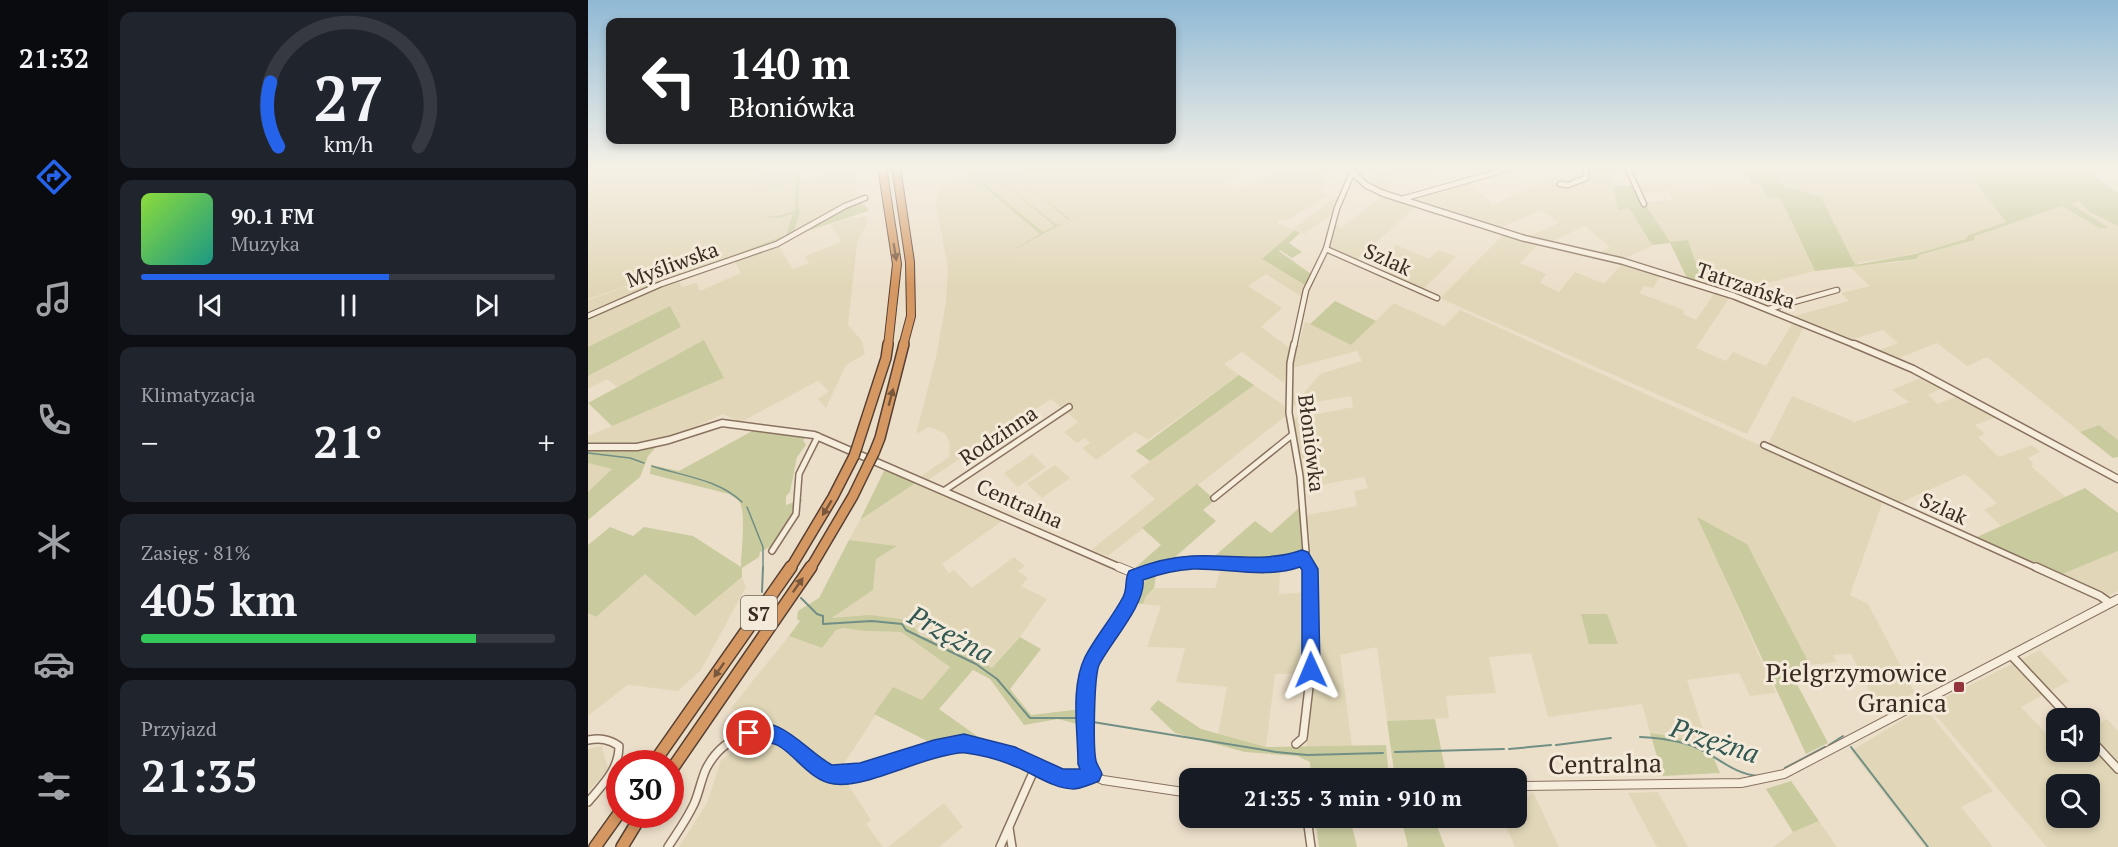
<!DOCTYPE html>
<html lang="pl">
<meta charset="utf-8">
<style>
:root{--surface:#171b24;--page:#20242c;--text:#f1f3f6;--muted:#9ea1a6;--line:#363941;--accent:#2563eb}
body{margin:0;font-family:"PT Serif",serif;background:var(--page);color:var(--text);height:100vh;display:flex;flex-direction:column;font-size:22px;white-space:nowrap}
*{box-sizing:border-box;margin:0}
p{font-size:20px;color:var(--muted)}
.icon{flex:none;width:33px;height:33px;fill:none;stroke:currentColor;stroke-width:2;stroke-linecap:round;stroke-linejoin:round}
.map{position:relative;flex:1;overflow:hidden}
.details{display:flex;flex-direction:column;gap:12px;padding:12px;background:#0d0f14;width:480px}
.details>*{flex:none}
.guide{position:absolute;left:18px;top:18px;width:570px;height:126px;border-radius:12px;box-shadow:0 3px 9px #0003;background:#202124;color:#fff;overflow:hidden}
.tools{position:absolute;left:1458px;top:708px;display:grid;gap:12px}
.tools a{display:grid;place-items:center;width:54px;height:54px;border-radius:12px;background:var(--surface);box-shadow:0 3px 9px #0003;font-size:30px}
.speed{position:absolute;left:18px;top:750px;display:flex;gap:12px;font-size:30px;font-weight:700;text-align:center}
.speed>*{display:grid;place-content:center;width:78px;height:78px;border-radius:50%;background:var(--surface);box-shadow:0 3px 9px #0003;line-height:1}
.speed .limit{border:9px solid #d22;background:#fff;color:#111}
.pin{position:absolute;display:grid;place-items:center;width:51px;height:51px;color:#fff;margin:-26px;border:3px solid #fff;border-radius:50%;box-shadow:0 2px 6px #0007}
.me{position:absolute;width:66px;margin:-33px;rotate:359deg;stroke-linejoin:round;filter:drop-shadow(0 0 4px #0008)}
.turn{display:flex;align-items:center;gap:21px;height:126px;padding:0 24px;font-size:27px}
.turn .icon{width:78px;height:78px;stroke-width:2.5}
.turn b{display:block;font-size:42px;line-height:51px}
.big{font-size:45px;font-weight:700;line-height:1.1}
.details .card{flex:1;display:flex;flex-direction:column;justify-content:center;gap:9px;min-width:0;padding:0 21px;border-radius:12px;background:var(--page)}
.details .dial{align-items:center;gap:0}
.dial svg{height:156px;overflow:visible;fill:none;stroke:var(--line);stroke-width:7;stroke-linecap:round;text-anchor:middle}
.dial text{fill:var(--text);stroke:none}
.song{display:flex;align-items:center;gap:18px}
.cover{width:72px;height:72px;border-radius:9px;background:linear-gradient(135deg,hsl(90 70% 55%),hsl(170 70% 35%))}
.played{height:6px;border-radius:3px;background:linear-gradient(90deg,var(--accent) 60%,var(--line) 60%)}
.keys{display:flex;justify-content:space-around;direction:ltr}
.heat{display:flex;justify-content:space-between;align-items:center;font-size:33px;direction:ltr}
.charge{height:9px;border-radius:4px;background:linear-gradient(90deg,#34c759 81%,var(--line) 0)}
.trip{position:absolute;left:591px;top:768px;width:348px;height:60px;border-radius:12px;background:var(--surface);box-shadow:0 3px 9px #0003;font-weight:700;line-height:60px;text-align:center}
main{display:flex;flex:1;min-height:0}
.menu{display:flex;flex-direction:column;width:108px;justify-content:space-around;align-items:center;background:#090b0e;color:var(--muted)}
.menu .icon{width:42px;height:42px}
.menu .current{color:var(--accent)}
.menu b{font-size:27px;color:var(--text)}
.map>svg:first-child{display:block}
.farmland{fill:#e1d7b8;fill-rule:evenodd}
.green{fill:#c9ca9e}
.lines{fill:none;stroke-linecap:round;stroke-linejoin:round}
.stream-far1{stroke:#718f85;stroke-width:1.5}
.stream{stroke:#718f85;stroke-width:2}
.minor-far2-casing{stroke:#88725f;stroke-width:7}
.minor-far1-casing{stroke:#88725f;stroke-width:8}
.minor-casing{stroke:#88725f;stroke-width:10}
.tertiary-far2-casing{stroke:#88725f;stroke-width:8}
.tertiary-far1-casing{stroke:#88725f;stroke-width:9}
.tertiary-casing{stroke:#88725f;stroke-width:10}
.motorway-far2-casing{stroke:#564033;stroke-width:10}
.motorway-far1-casing{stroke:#564033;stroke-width:12}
.motorway-casing{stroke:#564033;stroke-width:14}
.minor-far2{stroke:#f7eddd;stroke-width:4.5}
.minor-far1{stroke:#f7eddd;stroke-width:5}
.minor{stroke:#f7eddd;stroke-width:7}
.tertiary-far2{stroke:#f7eddd;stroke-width:5}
.tertiary-far1{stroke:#f7eddd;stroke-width:6}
.tertiary{stroke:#f7eddd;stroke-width:8}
.motorway-far2{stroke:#d59862;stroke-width:8}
.motorway-far1{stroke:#d59862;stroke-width:9}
.motorway{stroke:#d59862;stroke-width:11}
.motorway-bridge-casing{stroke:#564033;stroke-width:12;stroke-linecap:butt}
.motorway-bridge{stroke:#d59862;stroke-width:9}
.oneway{fill:#78573c}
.route{fill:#2563eb;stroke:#184099;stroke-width:1.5}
.poi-dot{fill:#93333c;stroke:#f4ead9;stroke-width:2}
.labels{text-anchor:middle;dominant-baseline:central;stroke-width:6;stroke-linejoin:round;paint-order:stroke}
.shield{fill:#f4ead9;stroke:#726459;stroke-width:1.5}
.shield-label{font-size:20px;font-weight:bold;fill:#3a2b22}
.street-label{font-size:21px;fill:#3a2b22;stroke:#f4ead9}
.near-poi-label{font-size:26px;fill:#3a2b22;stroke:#f4ead9;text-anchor:end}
.near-street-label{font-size:26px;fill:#3a2b22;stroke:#f4ead9}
.near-water-label{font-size:27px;font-style:italic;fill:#325853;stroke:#f4ead9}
</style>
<main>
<nav class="menu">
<b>21:32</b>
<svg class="icon current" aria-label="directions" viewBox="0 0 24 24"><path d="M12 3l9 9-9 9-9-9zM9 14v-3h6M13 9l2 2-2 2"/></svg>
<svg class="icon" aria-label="music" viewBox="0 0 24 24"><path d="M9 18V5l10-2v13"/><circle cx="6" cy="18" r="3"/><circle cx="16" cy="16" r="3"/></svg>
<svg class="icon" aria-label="phone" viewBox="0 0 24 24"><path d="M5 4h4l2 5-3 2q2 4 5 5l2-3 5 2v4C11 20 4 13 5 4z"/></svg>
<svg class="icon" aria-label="climate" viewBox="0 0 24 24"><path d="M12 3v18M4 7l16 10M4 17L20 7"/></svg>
<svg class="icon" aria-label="car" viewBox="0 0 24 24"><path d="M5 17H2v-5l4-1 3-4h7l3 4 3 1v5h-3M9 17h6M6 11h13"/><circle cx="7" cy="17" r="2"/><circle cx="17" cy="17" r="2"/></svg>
<svg class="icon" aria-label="filters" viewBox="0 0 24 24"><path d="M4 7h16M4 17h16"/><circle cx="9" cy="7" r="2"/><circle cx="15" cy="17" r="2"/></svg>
</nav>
<section class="details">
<div class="card dial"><svg viewBox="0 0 100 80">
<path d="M14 69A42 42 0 1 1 86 69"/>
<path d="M14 69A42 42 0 0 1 10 36" stroke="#2563eb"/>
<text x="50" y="56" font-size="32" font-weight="700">27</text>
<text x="50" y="72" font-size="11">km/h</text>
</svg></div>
<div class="card">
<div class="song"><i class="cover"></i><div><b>90.1 FM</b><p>Muzyka</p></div></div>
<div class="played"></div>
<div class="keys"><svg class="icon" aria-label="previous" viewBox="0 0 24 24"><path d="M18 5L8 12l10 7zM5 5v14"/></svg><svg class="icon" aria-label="pause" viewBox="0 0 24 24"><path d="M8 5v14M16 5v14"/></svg><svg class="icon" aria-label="next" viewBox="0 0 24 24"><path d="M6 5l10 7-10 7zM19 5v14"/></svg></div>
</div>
<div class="card"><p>Klimatyzacja</p>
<div class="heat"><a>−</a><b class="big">21°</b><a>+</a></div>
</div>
<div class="card"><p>Zasięg · 81%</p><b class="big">405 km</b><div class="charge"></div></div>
<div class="card"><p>Przyjazd</p><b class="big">21:35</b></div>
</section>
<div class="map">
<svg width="1530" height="847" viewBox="0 0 1530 847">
<rect width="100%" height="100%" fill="#ecdfca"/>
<g class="farmland">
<polygon points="0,167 209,167 207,178 186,187 208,179 207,211 194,215 174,216 192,218 206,214 198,235 184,242 66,285 0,315 0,300 81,272 0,299"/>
<polygon points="260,167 267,174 269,197 265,201 207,231 212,212 210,205 211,183"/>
<polygon points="399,167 668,167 637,183 649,191 695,167 747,167 728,177 739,184 730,189 741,196 697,221 692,219 689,223 707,230 674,259 717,285 714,297 678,274 660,286 694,308 673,327 703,349 696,383 654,352 636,364 651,375 560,440 547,432 508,460 494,448 502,443 497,438 489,443 476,432 490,422 479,412 487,407 482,403 474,408 463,399 340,480 333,476 361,457 362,444 358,434 341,427 328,434 348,357 358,302 360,269 347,198 351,197 349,190 356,186"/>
<polygon points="781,167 843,167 843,175 803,175 803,193 779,181"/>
<polygon points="981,167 1036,167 1039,173 1022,174 1030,210 1041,207 1064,246 1035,259 1011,253 1022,247 997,226 961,243 940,237 971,223 953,210 912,228 826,199 880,182 905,205 970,175 984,182 997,177 997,170 986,171"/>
<polygon points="1179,167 1376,167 1418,222 1371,242 1311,257 1273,262 1268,265 1305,263 1327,259 1331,255 1386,240 1387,236 1474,206 1511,228 1519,227 1482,204 1491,201 1502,212 1530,226 1530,440 1511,425 1492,432 1399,357 1379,366 1349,343 1311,358 1291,350 1310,343 1295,330 1265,339 1206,316 1261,301 1253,293 1282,286 1261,266 1266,265 1233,197 1194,185"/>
<polygon points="1164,183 1172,183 1193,199 1227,271 1163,287 1147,294 1115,284 1100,241 1082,242 1057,202 1085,200 1081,191 1053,193 1048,185 1082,184 1086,190 1123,190 1122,186"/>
<polygon points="753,194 747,212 739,218 716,234 706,228"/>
<polygon points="795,195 829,206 767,261 742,249 740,247 746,225 754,228"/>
<polygon points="277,216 280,221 269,243 260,325 274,341 277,354 258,365 238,408 230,399 241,391 230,381 153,422 135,414 89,435 59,443 0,443 0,436 136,378 115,341 29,387 19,379 0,389 0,376 93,327 82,306 0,347 0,318 89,278 94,287 108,283 112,291 153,273 146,260 190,245 205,269 221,263 217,256 253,242 243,224 266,217 267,219"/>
<polygon points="916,234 950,244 932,263 958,274 952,283 971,292 987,272 1016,284 1034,264 1073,275 1065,288 1056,286 1051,293 1096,310 1095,314 1108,320 1126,294 1142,297 1108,348 1138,361 1145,352 1178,366 1206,321 1217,325 1159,434 854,299 854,296"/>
<polygon points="809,245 841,259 851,250 868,257 834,290 799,275 813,262 798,255"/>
<polygon points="806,303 856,326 872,310 1295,501 1262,595 1280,604 1327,693 1291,710 1263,654 1245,655 1249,662 1222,665 1159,544 1110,518 1188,693 1162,696 1151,673 1099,680 1119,742 1062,733 1054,704 960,717 943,653 901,657 908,693 858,696 861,718 799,721 789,647 752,655 764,746 718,747 726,672 725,572 720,555 722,541 719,515 769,506 766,491 780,488 776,477 716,488 704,419 765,407 763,396 704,406 702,395 715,394 732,374 774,361 769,351 704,368 717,321 763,345"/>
<polygon points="1335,377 1355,388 1340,395 1350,404 1369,396 1408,417 1387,425 1397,434 1390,437 1411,457 1444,445 1452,452 1440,458 1446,464 1443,466 1478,497 1413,526 1396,510 1409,503 1377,474 1309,504 1180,444 1204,396 1267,422 1321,402 1304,390"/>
<polygon points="666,385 697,406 699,415 520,556 503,550 567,499 542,476"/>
<polygon points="444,454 458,467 430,487 416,473"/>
<polygon points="0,463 25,469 0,492"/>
<polygon points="467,465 482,478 454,498 439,484"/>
<polygon points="329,482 417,519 354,564 361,573 366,570 384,588 426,557 437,566 430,571 440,578 433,586 459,599 432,637 404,668 377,651 352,639 243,619 285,590 288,559 308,546 261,540 272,520"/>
<polygon points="1530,551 1530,591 1519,597 1472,575"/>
<polygon points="633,568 692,568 691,594 719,592 720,674 687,674 678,747 630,734 639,687 588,682 597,648 559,647 573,606 555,604 558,596 566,588 627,588"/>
<polygon points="57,574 107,616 154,577 158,587 113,670 90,691 41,685 42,683 0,716 0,613 8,617"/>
<polygon points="257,628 276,631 313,632 362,667 334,700 286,714 288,715 251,771 234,764 205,735 200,739 187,731 168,724 171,721 170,719 143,708 201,636 234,648 248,630"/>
<path d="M1452,650l29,31 -48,26 35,37v8h34v-23l17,-10 11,12v116h-71l-119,-141zM1468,784h34v34h-34z"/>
<polygon points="1336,707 1405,791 1373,807 1405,847 1337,847 1263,751"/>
<polygon points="171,733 239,779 261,786 283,820 278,824 295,847 91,847 119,803 133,760"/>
<polygon points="14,746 20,769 0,792 0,749"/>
<polygon points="945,792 971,847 927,847 914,818 928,818 929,798 940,797"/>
<polygon points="1070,792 1100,847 1069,847 1040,793"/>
<polygon points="356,803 375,827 351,847 300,847"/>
<polygon points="1231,821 1249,847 1185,847 1205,832"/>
</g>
<g class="green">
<polygon points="209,167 213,167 212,182 259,167 212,183 210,205 212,213 206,232 186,243 66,286 198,235 205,214 192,218 173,217 194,215 207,211 208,180 162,194 207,178"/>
<polygon points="414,167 482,219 559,177 424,251 452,234 383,176 386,175 455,232 467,226 398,170 469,225 481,220"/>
<polygon points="1157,167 1179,167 1194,185 1233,197 1267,265 1327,254 1378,239 1381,235 1418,222 1376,167 1495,167 1530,193 1530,226 1502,212 1491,201 1483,204 1521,228 1511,228 1474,206 1387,236 1386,240 1331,255 1328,259 1227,271 1193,199 1178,196 1172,183 1164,183"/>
<polygon points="1045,185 1082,242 1100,240 1115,284 1099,278 1082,243 1064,245 1041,208 1030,210 1025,186"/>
<polygon points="273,203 281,209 280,211 208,235 258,208"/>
<polygon points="707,230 712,233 701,243 714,252 704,258 692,250 691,251 723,274 717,285 674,259"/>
<polygon points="747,301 788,321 763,345 722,324"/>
<polygon points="82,306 93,327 0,376 0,347"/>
<polygon points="116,340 136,378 24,426 0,403"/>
<polygon points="651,375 666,385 562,461 548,451"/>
<polygon points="1511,425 1530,440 1530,457 1525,458 1492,432"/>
<path d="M168,429l51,7 -4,4 3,5 -9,12 -7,35 -4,4v9l17,-6 -26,44 -17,9 -1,5 -17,11v9l-47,39 -50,-42 -49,43 -8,-4v-68l22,-18 23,9 11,-9 49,9 48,31c0,-14 5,-54 -1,-64 -2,-4 -7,-6 -11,-9l-79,-20 1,-9 28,6z"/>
<polygon points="68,447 60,456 52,477 0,520 0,492 24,469 0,463 0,450 47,451"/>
<polygon points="297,469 329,482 272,520"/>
<polygon points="609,484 627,500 615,510 628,521 578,565 553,570 547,568 573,545 554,528"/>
<polygon points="1497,488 1530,513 1530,551 1472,575 1387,538"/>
<polygon points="711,508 716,549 714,555 696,562 621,561 667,521 683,533"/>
<polygon points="1109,517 1159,544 1222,665 1201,669 1240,743 1218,754"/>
<path d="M261,540l48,6 -21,13 -3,31 -41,28 38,-3 39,5 11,16c28,5 49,17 72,32l28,-31 21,12 -31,40 21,26 51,-6 -1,16 -23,-6 -34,6 -34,-46 -17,-9 -34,39 45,32 -28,-3 -21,7 -61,-31 19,-27 29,13 28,-33 -49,-35 -37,-1 -20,-3 -8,2 -14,18 -33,-12 11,-15 -3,-2 1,-8 21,-13z"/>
<polygon points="569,570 566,588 558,596 555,604 545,603 555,583"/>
<polygon points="993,614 1019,614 1030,644 1001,644"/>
<polygon points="570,700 613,729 678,747 798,745 801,778 723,778 722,762 709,756 657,752 587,733 562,709"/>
<polygon points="847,719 859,778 807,778 799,721"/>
<path d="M171,733c9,3 19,6 27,11 26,16 25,31 60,34l3,8 -38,-13 -29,-25z"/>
<polygon points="1062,733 1119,742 1132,773 1075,776"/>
<polygon points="1203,781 1231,821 1205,832 1178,789"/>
<polygon points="727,818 762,818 769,847 731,847"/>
<polygon points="813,818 846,818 857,847 818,847 820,846"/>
</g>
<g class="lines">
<g class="stream-far1">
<polyline points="0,453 42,458 56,463"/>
<path d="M64,466c30,10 66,13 90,36"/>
<polyline points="159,507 175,547 175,569"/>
</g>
<g class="stream">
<polyline points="174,592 175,567"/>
<polyline points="213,598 229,614 235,616 235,624 284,621 314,624 318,630 388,664 409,679 442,718 492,718"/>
<polyline points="505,722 688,752 719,755 795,753"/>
<path d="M1052,737c18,1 38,3 55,10 22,9 38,27 63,29"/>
<polyline points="968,745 1023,738"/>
<polyline points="1241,745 1255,736"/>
<polyline points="1263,747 1340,847"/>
<polyline points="921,749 963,745"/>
<polyline points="807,752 916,749"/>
<polyline points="1197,768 1237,747"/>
</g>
<defs>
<g id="minor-far2">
<polyline points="1039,167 1056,204"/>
<polyline points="972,184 980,185 998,178 998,167"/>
<polyline points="814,199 927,167"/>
<polyline points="738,249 849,298"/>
<polyline points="1181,309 1249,290"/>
<polyline points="0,316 73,284 189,244 257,206 277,198"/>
<polyline points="706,346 718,290 738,249 749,208 765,171"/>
</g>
<g id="minor-far1">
<polyline points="1176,445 1451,569"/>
<polyline points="357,490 481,407"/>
<polyline points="626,498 704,435"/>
<polyline points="184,551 208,514 211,474 230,436"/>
<polyline points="714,557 722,569"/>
<path d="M567,569c12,-4 25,-6 37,-6 36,0 84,14 114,-11l-6,-76 -11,-63 1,-50 4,-19"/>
</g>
<g id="minor">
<polyline points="1448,567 1512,596 1522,603"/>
<polyline points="546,576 573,567"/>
<polyline points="1423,655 1482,718"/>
<polyline points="1502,739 1530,769"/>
<path d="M0,740c12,-2 21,-1 31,6 0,24 -17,39 -31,56"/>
<polyline points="708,744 715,738 723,670 721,567"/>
<polyline points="719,818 723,847"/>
<polyline points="421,828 424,847"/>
<path d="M80,847c9,-14 19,-28 26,-43 5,-11 7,-24 12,-35 19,-37 58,-45 91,-20 15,11 27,27 47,26 45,-3 85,-38 132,-29 12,2 24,4 36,9 31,13 45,29 81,19"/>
<polyline points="412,847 447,768"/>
</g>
<polyline id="tertiary-far2" points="759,167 778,185 794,193 935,238 1034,261 1146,296 1270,346"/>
<g id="tertiary-far1">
<polyline points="1266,344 1325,369 1530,479"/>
<polyline points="0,447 49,447 81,440 134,423 226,435 535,569"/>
</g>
<g id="tertiary">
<path d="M531,567l12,5c12,33 -32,69 -42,99 -5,16 -6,83 0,98 3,6 8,9 14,11l87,13"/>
<polyline points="928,786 1153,783 1196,774 1530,599"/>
</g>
<g id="motorway-far2">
<polyline points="294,167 309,264 300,346"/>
<polyline points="308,167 322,262 323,316 315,346"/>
</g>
<g id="motorway-far1">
<polyline points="269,447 298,358 300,344"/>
<polyline points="286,453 292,438 316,344"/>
<polyline points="202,569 245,497 266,456"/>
<polyline points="222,569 265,496 281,463"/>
</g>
<g id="motorway">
<polyline points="65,764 203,567"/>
<polyline points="82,772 223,567"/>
<polyline points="7,847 32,812"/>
<polyline points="34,847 54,814"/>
</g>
</defs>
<use href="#minor-far2" class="minor-far2-casing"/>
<use href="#minor-far1" class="minor-far1-casing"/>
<use href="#minor" class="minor-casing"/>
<use href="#tertiary-far2" class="tertiary-far2-casing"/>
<use href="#tertiary-far1" class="tertiary-far1-casing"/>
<use href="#tertiary" class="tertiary-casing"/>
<use href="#motorway-far2" class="motorway-far2-casing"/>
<use href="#motorway-far1" class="motorway-far1-casing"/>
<use href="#motorway" class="motorway-casing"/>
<use href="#minor-far2" class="minor-far2"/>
<use href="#minor-far1" class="minor-far1"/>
<use href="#minor" class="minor"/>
<use href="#tertiary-far2" class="tertiary-far2"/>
<use href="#tertiary-far1" class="tertiary-far1"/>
<use href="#tertiary" class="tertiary"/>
<use href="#motorway-far2" class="motorway-far2"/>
<use href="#motorway-far1" class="motorway-far1"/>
<use href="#motorway" class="motorway"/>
<defs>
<g id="motorway-bridge">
<polyline points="266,456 269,447"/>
<polyline points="281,463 286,453"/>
</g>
</defs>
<use href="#motorway-bridge" class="motorway-bridge-casing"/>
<use href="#motorway-bridge" class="motorway-bridge"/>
</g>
<defs><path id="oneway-solid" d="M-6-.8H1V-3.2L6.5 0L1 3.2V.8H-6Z" transform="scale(1.5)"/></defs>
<g class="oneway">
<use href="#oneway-solid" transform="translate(307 252) rotate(81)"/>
<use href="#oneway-solid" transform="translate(303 397) rotate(-75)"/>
<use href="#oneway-solid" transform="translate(239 508) rotate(121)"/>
<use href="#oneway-solid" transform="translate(210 585) rotate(-55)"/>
<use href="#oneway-solid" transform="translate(131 670) rotate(125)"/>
</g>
<linearGradient id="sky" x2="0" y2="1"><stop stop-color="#8fb9d5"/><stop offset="0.59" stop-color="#f6f1e7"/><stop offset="1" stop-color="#f6f1e7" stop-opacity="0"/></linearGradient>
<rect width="1530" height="285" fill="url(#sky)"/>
<path class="route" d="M714,550l6,2 10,17 2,101 -3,5 -6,3 -6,-3 -3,-5v-100l-2,-3c-34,12 -73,1 -107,2 -18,1 -34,5 -50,11 3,24 -33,63 -44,85 -5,12 -6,83 -3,96 1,4 5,9 6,13l-3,7c-7,3 -17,7 -25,8 -21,0 -41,-16 -60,-23 -14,-6 -33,-11 -48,-13 -6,-1 -12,1 -18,2 -34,6 -83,33 -114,29 -22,-3 -35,-24 -52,-36 -12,-9 -26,-4 -39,-9l-3,-6 3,-7c37,-15 61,24 89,39l28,-2 74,-23 30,-6 51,13 48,22h17l-2,-5c0,-34 -8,-76 7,-107 11,-21 27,-39 38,-60 5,-9 1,-17 6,-26 20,-8 40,-14 63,-15 38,-2 74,7 110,-6z"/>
<rect class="poi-dot" x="1365" y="681" width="12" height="12" rx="3"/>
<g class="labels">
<rect class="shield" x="153" y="596" width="36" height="34" rx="4.5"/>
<g class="shield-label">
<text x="171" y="613">S7</text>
</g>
<g class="street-label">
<text transform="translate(800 259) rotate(24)">Szlak</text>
<text transform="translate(84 264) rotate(-20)">Myśliwska</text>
<text transform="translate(1158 285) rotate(19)">Tatrzańska</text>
<text transform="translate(410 435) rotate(-34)">Rodzinna</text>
<text transform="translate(724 443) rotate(83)">Błoniówka</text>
<text transform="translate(432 503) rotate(24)">Centralna</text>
<text transform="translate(1356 508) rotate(24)">Szlak</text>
</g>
<g class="near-poi-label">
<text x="1359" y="672">Pielgrzymowice<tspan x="1359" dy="30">Granica</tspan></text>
</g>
<g class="near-street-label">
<text transform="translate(1017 763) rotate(-1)">Centralna</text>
</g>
<g class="near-water-label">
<text transform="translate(363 634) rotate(28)">Przężna</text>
<text transform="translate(1127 740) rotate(18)">Przężna</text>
</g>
</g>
</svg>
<div class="tools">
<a><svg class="icon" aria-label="sound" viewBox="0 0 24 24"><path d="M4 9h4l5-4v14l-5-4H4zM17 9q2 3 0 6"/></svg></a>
<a><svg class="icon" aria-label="search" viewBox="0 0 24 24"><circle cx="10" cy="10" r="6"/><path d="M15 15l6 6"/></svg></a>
</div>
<div class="speed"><div class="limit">30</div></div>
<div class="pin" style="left:161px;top:733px;background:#d93025"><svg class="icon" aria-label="arrive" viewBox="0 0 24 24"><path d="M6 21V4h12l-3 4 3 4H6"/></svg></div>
<svg class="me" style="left:723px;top:670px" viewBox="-20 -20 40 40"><path d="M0-17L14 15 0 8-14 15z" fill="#2563eb" stroke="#fff" stroke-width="4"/></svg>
<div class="trip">21:35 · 3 min · 910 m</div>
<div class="guide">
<div class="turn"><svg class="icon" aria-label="left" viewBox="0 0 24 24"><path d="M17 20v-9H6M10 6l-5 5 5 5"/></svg><div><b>140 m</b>Błoniówka</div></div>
</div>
</div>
</main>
